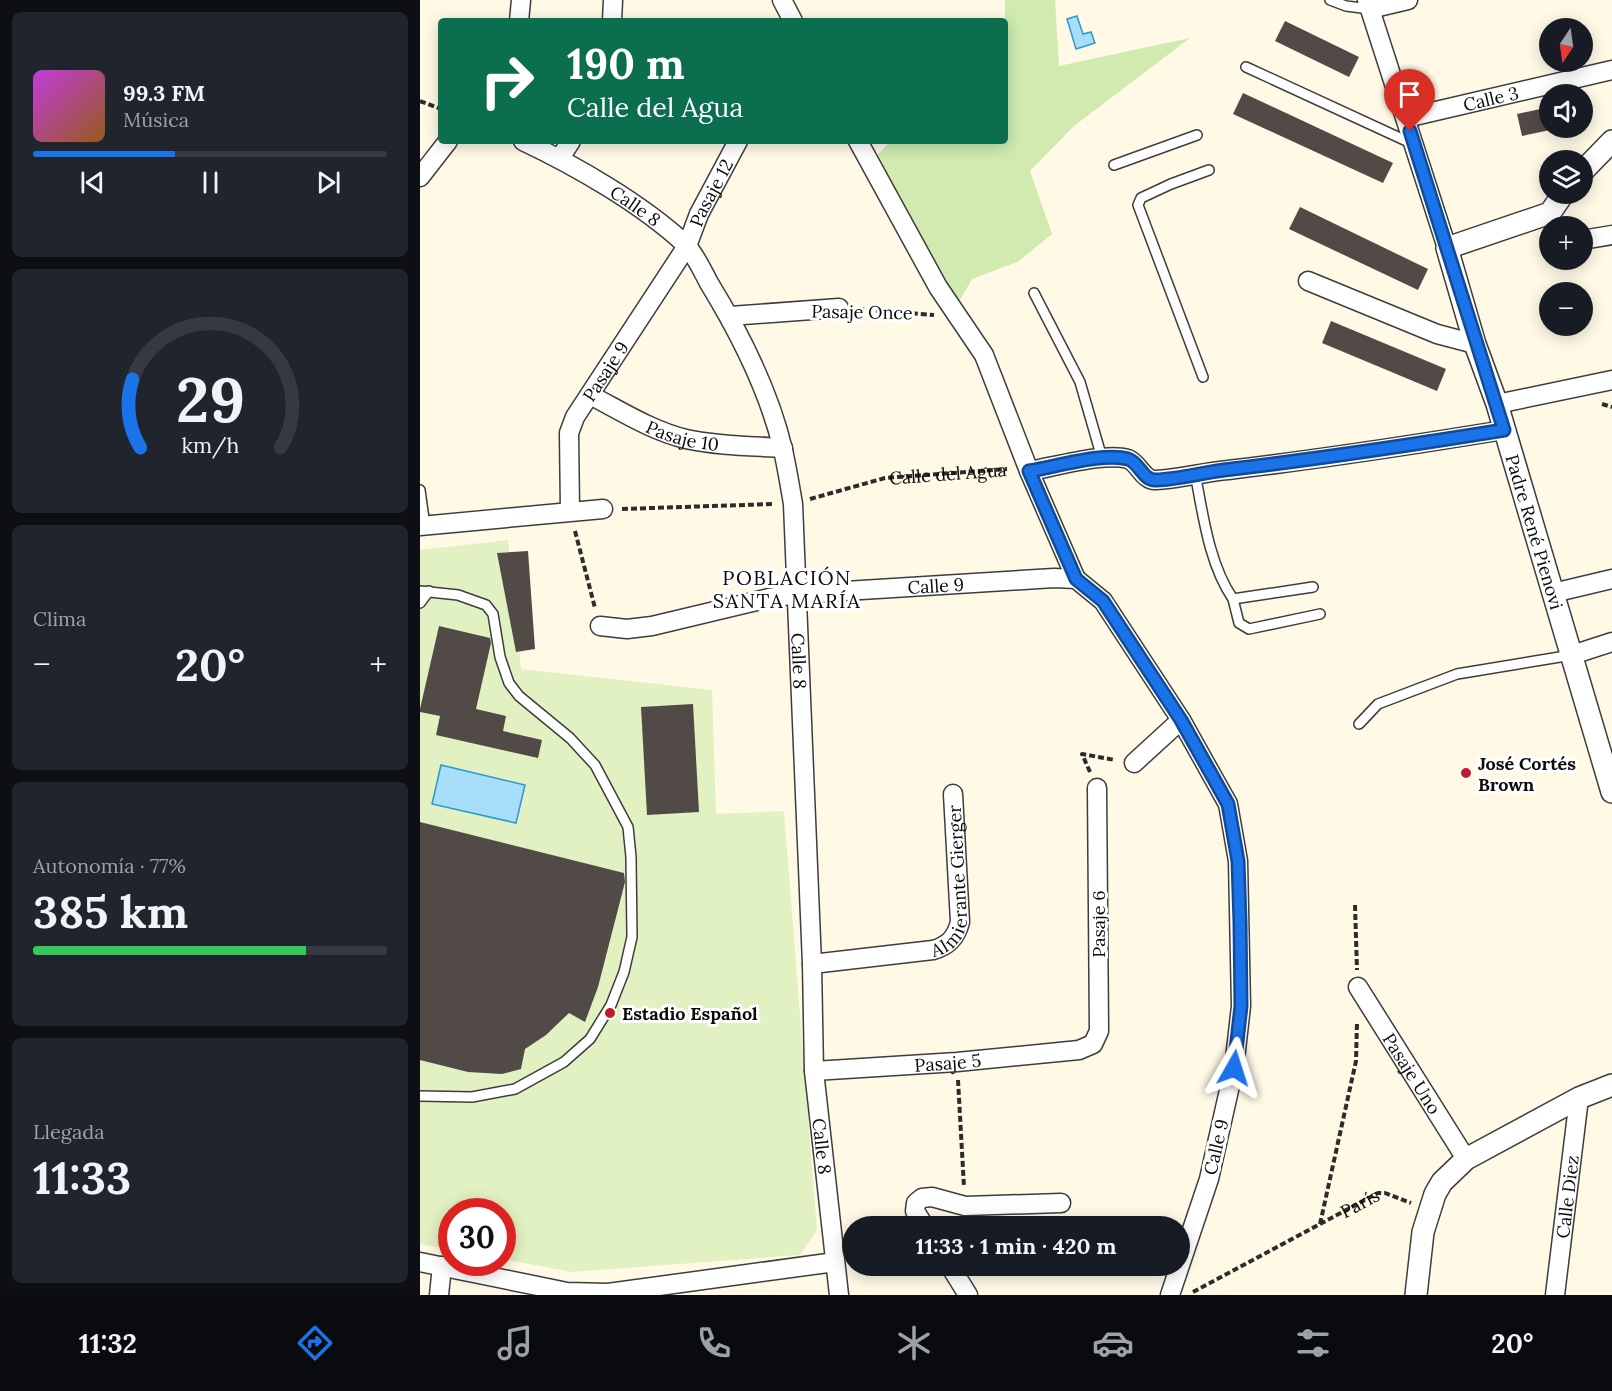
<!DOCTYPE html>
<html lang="es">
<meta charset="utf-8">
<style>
:root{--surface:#171b24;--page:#20242c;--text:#f1f3f6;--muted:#9ea1a6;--line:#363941;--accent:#1a73e8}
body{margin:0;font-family:Lora,serif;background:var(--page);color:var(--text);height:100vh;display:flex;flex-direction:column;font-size:22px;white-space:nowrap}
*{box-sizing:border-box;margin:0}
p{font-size:20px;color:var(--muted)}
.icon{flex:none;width:33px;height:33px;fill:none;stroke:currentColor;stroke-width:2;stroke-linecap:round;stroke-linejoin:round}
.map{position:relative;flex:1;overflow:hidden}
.panel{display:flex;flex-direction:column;gap:12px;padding:12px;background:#0d0f14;width:420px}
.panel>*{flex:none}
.guide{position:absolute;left:18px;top:18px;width:570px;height:126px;border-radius:6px;box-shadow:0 3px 15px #0003;background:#0b6e4f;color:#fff;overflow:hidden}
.needle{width:39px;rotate:193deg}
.tools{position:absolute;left:1119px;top:18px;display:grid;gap:12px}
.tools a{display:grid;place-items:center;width:54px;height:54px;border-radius:50%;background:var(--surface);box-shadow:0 3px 15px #0003;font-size:30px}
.speed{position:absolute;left:18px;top:1198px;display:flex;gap:12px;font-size:30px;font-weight:700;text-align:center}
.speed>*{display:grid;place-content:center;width:78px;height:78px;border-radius:50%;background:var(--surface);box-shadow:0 3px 15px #0003;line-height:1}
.speed .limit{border:9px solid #d22;background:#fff;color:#111}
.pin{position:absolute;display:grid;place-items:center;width:51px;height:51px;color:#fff;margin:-62px -26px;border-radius:50% 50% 50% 0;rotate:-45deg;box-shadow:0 0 6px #0007}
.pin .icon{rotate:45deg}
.me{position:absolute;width:66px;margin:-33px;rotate:6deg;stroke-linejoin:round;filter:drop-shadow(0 0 4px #0008)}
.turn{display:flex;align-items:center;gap:21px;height:126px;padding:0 30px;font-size:27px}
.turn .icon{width:78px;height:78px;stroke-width:2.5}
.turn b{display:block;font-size:42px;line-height:51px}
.big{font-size:45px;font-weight:800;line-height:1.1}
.panel .tile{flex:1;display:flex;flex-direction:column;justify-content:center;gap:9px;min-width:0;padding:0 21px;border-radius:9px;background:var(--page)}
.panel .dial{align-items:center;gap:0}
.dial svg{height:156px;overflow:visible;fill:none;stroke:var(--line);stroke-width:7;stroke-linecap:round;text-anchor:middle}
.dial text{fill:var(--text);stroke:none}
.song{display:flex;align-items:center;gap:18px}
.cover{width:72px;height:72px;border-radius:9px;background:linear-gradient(135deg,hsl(290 70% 55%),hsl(30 70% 35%))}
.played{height:6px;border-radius:3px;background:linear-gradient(90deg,var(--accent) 40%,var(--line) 40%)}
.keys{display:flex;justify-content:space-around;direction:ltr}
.heat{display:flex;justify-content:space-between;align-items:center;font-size:33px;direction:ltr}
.charge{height:9px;border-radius:4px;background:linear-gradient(90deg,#34c759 77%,var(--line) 0)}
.trip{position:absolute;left:422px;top:1216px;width:348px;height:60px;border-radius:30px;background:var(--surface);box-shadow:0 3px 15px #0003;font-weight:800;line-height:60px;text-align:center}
.tabs{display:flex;height:96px;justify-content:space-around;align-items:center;background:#090b0e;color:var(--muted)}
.tabs .icon{width:42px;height:42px}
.tabs .on{color:var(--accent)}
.tabs b{font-size:27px;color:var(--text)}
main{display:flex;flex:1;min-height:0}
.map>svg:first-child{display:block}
.green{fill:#d0eaaf}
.pitch{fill:#e2f1c1}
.water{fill:#a8def9;stroke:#2c98d3;stroke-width:1.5}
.building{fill:#524a46}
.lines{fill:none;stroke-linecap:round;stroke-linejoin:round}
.service-casing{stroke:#3d3d3d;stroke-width:12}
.minor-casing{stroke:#3d3d3d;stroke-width:21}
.tertiary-casing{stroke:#3d3d3d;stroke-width:24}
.path{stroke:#2c2c2c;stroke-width:4;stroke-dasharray:6 3;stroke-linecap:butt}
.service{stroke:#fff;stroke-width:9}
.minor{stroke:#fff;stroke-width:18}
.tertiary{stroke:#fff;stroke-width:21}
.route-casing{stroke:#114b97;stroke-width:15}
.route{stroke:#1a73e8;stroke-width:10}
.poi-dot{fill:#be1d2b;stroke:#fff;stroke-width:2}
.labels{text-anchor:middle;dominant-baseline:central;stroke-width:6;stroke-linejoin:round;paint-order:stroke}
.street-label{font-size:18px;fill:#0a0a0a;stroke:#fff}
.poi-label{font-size:18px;font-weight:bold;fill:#0a0a0a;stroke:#fff;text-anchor:start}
.neighbourhood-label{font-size:20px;letter-spacing:1.5px;fill:#0a0a0a;stroke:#fff}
</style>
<main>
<section class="panel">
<div class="tile">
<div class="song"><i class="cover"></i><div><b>99.3 FM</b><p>Música</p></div></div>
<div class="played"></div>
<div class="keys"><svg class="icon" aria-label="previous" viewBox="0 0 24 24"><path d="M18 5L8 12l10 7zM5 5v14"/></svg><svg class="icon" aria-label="pause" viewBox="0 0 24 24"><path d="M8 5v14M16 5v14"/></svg><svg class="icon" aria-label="next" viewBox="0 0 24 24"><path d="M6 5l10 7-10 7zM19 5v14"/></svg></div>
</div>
<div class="tile dial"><svg viewBox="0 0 100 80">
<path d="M14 69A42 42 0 1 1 86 69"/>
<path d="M14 69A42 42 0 0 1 10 34" stroke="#1a73e8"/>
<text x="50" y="56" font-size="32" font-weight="700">29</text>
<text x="50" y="72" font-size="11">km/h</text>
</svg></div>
<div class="tile"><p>Clima</p>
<div class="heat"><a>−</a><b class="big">20°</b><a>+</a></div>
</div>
<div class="tile"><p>Autonomía · 77%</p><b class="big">385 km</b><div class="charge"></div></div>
<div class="tile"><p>Llegada</p><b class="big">11:33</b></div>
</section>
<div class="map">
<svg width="1192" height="1295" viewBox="0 0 1192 1295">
<rect width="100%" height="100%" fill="#fff9e6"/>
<polygon class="green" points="585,0 635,0 639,66 770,38 654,126 610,171 632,234 599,261 552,279 536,307 456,156 471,141 585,141"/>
<polygon class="pitch" points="88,540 101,669 292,690 296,814 364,811 397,1230 380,1255 151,1272 83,1259 82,1212 32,1212 31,1250 0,1244 0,550"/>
<g class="water">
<polygon points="657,16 663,34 671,32 675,43 656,49 647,19"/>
<polygon points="21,765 105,785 96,823 12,804"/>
</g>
<g class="building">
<polygon points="865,21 939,57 929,77 855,41"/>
<polygon points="823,93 973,163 963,183 813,114"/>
<polygon points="1130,107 1130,130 1102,136 1097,114"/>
<polygon points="880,207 1008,269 998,290 869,229"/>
<polygon points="911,321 1026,369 1017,391 902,343"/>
<polygon points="108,551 115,649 96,652 77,553"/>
<polygon points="19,626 70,638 71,643 56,709 86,716 83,731 122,740 118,758 16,735 20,716 0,712 0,709"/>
<polygon points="273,704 279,812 227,815 221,707"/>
<polygon points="0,822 204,873 205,882 178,987 165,1022 149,1013 126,1035 105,1049 101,1069 82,1074 48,1072 0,1060"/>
</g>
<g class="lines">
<defs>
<g id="service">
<polyline points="910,0 926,6 950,9"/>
<polyline points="826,67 993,144"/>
<polyline points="694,165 777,135"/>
<polyline points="614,293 660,382 682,458"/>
<polyline points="783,377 718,205 721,198 751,184 789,170"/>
<path d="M775,473c8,42 14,91 38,126l80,-12"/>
<polyline points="0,490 5,526"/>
<polyline points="0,591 38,595 66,605 73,614 80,657 89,683 99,696 150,738 175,765 208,827 211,857 212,937 204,972 191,1005 170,1039 144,1062 95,1089 52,1097 0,1096"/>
<polyline points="813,599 819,623 829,629 900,614"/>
<polyline points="0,603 9,591"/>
<polyline points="939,724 958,704 1037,674 1152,655"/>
</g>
<g id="minor">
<polyline points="362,0 373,21"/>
<polyline points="947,0 1027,248"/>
<polyline points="950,9 988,0"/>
<polyline points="99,21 101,0"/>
<polyline points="192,21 193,0"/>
<path id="s3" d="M986,118l206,-48"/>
<path id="s4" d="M103,141c53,25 119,63 162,103 10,10 17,26 24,39 30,49 61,111 74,167 4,18 7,36 10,54l19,460 2,107 25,224"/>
<polyline points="438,141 518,287 564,355 609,471 656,579"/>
<polyline points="140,158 151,141"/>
<polyline points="0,177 28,141"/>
<polyline points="1162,240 1192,235"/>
<polyline points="888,281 1017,334 1055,344"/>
<polyline points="310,316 419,308"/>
<path id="s5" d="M170,395c31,16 62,36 96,44 32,7 65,7 97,9"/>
<polyline points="1077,404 1192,380"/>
<path d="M609,471c25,-4 76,-19 99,-12 11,4 15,22 28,21 22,-1 49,-8 72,-10 93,-11 184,-25 276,-40"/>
<path id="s6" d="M150,511l-1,-78 6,-16 112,-171 12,-32 39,-73"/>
<polyline points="0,526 183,509"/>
<polyline points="1133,593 1192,579"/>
<path id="s7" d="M180,626l27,3 25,-3 117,-28 28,-4 257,-16 22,1 27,22 78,119 47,84 10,57 3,145 -7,62 -25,111 -39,116"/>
<polyline points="1152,655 1192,642"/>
<polyline points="714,763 761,720"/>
<path id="s8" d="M392,964l121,-14c15,-4 23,-12 27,-28l-7,-128"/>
<path id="s9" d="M938,987l108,172"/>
<path id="s10" d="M394,1071l143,-9 122,-12 14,-6 6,-13 -2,-243"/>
<polyline points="505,1227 495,1211 496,1203 502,1198 512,1197 545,1206 641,1203"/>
<polyline points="0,1262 147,1292 188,1293 415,1262"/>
<polyline points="530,1266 548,1295"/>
<polyline points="19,1295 22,1266"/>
<path id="s11" d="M1135,1295l24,-197"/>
</g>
<g id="tertiary">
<polyline points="1162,172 1192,141"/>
<path id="s12" d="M1143,194l-13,19 -103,35 28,96 22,60 115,388"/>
<polyline points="996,1295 1003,1232 1015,1194 1022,1182 1046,1159 1159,1098 1192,1085"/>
</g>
</defs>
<use href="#service" class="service-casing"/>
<use href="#minor" class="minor-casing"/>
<use href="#tertiary" class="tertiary-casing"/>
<g class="path">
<polyline points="0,101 21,109"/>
<polyline points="438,309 514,315"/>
<polyline points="1182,404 1192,407"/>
<path id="s1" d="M390,499l75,-21 122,-9"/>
<polyline points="202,509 353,504"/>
<polyline points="155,531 175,608"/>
<polyline points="670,772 662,754 695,760"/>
<polyline points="935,905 937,970"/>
<polyline points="538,1080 544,1187"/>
<polyline points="900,1224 936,1061 937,1022"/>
<path id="s2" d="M773,1292l185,-99h7l26,10"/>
</g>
<use href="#service" class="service"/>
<use href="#minor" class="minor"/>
<use href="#tertiary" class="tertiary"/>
</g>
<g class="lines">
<defs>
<path id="route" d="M814,1068l7,-62 -1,-84 -2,-61 -10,-57 -47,-84 -78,-119 -27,-22 -47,-108c26,-4 75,-19 99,-12 12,4 15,22 28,21 23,-1 45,-7 68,-10 94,-11 187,-25 280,-40l-94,-299"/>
</defs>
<use href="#route" class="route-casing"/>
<use href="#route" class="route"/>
</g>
<g class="poi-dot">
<circle cx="1046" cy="773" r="6"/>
<circle cx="190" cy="1013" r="6"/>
</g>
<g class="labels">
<g class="street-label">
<text stroke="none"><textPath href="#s3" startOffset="87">Calle 3</textPath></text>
<text stroke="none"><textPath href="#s6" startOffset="358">Pasaje 12</textPath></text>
<text stroke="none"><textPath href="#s4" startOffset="130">Calle 8</textPath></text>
<text transform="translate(442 312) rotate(1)">Pasaje Once</text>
<text stroke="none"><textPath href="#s6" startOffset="150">Pasaje 9</textPath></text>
<text stroke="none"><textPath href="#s5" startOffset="102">Pasaje 10</textPath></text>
<text stroke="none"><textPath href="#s1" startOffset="141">Calle del Agua</textPath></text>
<text stroke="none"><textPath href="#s12" startOffset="429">Padre René Pienovi</textPath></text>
<text stroke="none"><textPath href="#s7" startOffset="340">Calle 9</textPath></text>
<text stroke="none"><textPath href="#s4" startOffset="634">Calle 8</textPath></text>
<text stroke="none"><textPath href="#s8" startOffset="200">Almierante Gierger</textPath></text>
<text transform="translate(678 924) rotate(-90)">Pasaje 6</text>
<text stroke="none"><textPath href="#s10" startOffset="134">Pasaje 5</textPath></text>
<text stroke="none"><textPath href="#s9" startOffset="102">Pasaje Uno</textPath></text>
<text stroke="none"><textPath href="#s4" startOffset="1120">Calle 8</textPath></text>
<text transform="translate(796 1147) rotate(-77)">Calle 9</text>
<text stroke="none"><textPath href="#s11" startOffset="99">Calle Diez</textPath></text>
<text stroke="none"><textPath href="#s2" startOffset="189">París</textPath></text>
</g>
<g class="poi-label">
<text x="1058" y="763">José Cortés<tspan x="1058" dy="21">Brown</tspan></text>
<text x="202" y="1013">Estadio Español</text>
</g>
<g class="neighbourhood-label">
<text x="367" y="577">POBLACIÓN<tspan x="367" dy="23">SANTA MARÍA</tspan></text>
</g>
</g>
</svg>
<div class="tools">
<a><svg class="needle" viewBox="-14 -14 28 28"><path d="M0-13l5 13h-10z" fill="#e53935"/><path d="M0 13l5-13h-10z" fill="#9ea1a6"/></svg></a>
<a><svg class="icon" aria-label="sound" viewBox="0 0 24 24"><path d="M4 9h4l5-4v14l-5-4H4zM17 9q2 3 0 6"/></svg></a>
<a><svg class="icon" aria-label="layers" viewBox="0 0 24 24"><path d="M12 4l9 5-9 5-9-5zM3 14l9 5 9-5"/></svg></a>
<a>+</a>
<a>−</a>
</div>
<div class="speed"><div class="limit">30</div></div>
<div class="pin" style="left:990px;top:131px;background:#d93025"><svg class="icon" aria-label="arrive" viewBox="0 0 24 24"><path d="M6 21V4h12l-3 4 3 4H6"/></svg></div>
<svg class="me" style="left:814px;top:1068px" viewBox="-20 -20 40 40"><path d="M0-17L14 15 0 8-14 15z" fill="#1a73e8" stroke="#fff" stroke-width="4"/></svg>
<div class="trip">11:33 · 1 min · 420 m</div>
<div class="guide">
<div class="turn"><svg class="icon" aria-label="right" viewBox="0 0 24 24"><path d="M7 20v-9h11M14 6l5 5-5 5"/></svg><div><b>190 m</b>Calle del Agua</div></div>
</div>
</div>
</main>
<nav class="tabs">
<b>11:32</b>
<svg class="icon on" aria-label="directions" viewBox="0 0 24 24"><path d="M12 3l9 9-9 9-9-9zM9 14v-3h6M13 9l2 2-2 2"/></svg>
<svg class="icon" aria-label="music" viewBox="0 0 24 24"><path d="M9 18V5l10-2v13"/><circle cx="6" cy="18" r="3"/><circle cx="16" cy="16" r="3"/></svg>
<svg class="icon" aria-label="phone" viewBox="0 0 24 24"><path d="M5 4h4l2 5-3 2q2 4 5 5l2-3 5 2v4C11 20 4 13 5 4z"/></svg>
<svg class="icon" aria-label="climate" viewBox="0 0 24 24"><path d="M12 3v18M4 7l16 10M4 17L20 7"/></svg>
<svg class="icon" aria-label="car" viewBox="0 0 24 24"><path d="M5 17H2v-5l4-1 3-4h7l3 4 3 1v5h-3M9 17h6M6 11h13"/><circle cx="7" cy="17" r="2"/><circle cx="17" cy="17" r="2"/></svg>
<svg class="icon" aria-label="filters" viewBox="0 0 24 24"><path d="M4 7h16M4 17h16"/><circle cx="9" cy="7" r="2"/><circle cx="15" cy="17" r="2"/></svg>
<b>20°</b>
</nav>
